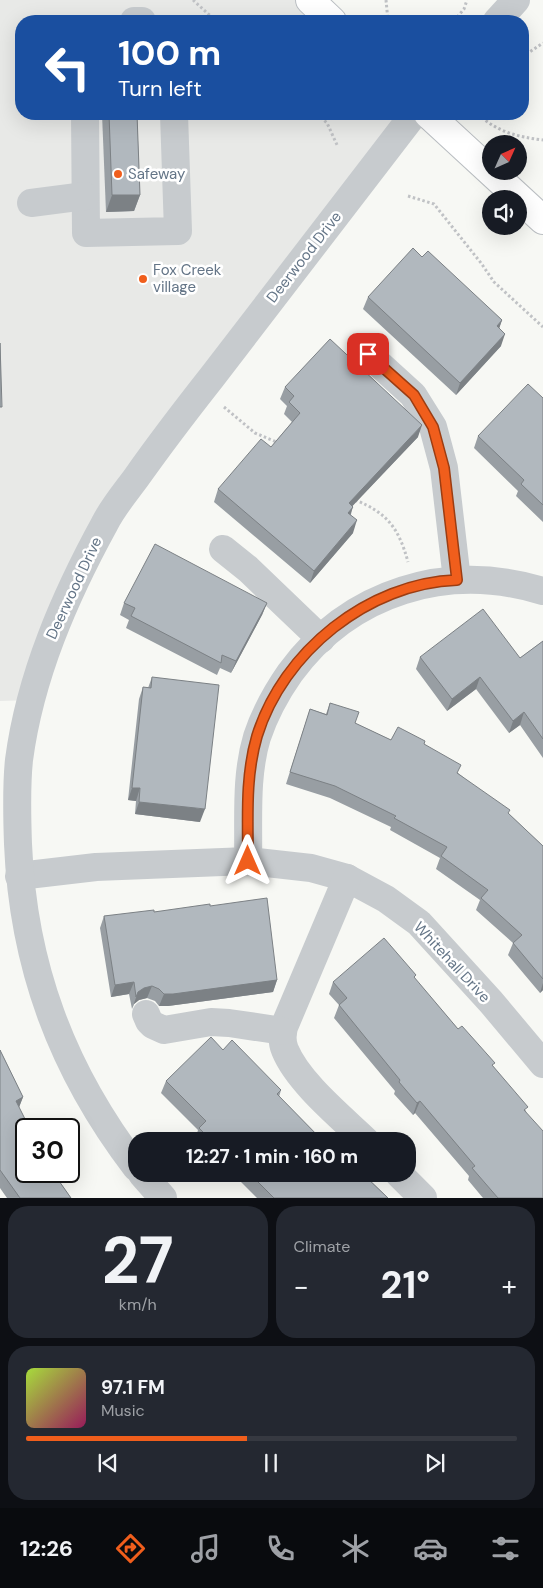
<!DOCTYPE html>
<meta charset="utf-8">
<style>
:root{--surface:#171b24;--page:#242831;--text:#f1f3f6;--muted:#9ea1a6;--line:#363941;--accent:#f05e1c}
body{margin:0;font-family:"DM Sans",sans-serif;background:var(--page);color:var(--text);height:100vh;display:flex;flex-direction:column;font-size:19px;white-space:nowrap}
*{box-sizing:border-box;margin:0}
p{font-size:16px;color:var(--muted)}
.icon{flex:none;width:28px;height:28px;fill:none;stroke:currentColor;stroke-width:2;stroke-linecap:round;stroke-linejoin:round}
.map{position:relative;height:1198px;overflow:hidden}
.side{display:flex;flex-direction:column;gap:8px;padding:8px;background:#0d0f14;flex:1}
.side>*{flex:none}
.banner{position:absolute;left:15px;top:15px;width:514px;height:105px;border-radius:20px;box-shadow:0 5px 20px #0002;background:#1a4fa0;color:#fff;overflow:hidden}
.needle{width:32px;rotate:45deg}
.tools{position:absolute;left:482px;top:135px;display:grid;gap:10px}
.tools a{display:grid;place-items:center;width:45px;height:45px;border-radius:50%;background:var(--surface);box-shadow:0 5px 20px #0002;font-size:25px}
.speed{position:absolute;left:15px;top:1118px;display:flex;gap:10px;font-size:25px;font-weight:700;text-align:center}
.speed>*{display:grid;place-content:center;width:65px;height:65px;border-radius:50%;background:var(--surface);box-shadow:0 5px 20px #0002;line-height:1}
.speed .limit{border:2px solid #111;border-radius:8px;background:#fff;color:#111}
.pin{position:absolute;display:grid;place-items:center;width:42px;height:42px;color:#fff;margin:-21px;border-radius:10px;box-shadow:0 2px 8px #0006}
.me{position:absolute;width:55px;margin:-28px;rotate:0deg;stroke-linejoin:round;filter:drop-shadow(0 0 4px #0008)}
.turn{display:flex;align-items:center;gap:18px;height:105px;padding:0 20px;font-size:22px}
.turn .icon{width:65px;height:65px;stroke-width:2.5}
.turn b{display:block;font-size:35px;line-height:42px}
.big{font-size:38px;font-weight:700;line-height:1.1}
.side .widget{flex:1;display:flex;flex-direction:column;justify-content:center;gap:8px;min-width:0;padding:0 18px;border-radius:20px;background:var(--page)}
.side .dial{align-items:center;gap:0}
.dial b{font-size:65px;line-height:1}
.song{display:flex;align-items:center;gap:15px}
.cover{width:60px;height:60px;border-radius:8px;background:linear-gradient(135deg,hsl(80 70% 55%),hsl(330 70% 35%))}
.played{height:5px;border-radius:2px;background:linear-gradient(90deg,var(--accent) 45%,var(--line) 45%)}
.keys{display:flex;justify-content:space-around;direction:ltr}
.heat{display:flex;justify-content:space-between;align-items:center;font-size:28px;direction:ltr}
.side .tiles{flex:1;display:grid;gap:8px;grid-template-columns:1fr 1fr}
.widget:last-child{grid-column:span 2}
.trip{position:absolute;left:128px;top:1132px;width:288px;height:50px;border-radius:20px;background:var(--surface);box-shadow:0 5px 20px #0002;font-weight:700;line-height:50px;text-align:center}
.tabs{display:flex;height:80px;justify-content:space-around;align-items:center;background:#090b0e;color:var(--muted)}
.tabs .icon{width:35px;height:35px}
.tabs .current{color:var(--accent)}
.tabs b{font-size:22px;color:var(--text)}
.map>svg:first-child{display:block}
.built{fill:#e8e9e7}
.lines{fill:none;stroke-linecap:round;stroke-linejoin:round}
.major-casing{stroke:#babec2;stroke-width:30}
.path{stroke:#c0c2c5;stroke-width:3;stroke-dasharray:2.5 2.5;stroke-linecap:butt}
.minor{stroke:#c7cbce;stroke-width:28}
.major{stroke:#fff;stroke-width:28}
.wall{fill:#989ea3}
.shaded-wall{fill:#7c8185}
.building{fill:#b1b8be;stroke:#7c8185}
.route-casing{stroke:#9c3d12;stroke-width:12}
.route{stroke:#f05e1c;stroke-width:9}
.poi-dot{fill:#f05e1c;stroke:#fff;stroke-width:2}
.labels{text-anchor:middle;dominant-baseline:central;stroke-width:5;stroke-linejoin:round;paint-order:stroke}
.poi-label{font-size:15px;fill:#647587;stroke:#fff;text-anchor:start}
.street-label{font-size:15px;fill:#647587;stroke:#fff}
</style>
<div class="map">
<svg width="543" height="1198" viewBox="0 0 543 1198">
<rect width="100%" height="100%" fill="#f7f8f4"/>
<polygon class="built" points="0,0 310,0 332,21 21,21 21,114 414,114 106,520 32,700 0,701"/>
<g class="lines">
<defs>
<g id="major">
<polyline points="310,0 332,21"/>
<polyline points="428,114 543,220"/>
</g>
</defs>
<use href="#major" class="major-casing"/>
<g class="path">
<polyline points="193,0 216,21"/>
<polyline points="386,0 388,21"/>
<polyline points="454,21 464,9 467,0"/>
<polyline points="522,57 543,43"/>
<polyline points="317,114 327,123 338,147"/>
<path d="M478,114c19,18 40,23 65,26"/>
<polyline points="408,196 434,204 481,263 494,282 543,327"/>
<polyline points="224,407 255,433 279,443"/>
<path d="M355,500c33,13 44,29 53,62"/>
</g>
<g class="minor">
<polyline points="134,21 142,21"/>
<polyline points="497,21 516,0"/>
<polyline points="85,114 86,233 178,231 174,114"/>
<polyline points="31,203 85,196"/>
<polyline points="368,354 413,395 433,427 444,468 457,580"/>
<polyline points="223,549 248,569 321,639"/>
<path d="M248,861c1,-42 -3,-84 9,-124 8,-24 19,-44 33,-64 60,-82 157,-111 253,-82"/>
<polyline points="19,876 96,867 248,861 311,868 347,878 386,899 419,923 491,1002 543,1064"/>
<path d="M347,878l-63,149c-2,8 -2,16 1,23 13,32 56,67 81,91"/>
<polyline points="146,1014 149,1021 153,1025 164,1030 211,1022 229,1023 283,1031"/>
<path d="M136,1167c-74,-97 -113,-201 -118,-323 -1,-28 -2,-56 1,-84 11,-84 46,-164 86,-237 8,-16 20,-30 31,-45 24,-34 50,-68 76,-101 67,-88 135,-175 202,-263"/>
<polyline points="142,1174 163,1198"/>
<polyline points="399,1174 423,1198"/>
</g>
<use href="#major" class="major"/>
</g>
<g class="wall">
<polygon points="102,114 137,114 140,195 134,211 106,212"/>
<polygon points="422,257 502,320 499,328 501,346 456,395 363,309 368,297"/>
<polygon points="285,387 418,437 352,506 351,515 353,533 310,583 214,502 218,489 271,447 292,422 284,414 287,406 280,399"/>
<polygon points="543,398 543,522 516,496 518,491 474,448 478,436"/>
<polygon points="124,603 267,603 262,615 231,673 220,668 217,675 126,628 129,620 120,615"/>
<polygon points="543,641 543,758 520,725 509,733 476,689 447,711 416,669 420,657 520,658"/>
<polygon points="152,677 200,822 135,814 136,801 128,800 139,699 143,687 148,688"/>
<polygon points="330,703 355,723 391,740 424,744 458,773 509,814 543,846 543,990 540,993 508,955 513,943 476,910 480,900 436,869 440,858 390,830 391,827 330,798 286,784 310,709 326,714"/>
<polygon points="210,906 277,980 273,992 168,1006 159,1006 155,1001 147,998 139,1000 134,1004 132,1009 129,994 111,997 100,928 104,916 154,912"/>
<polygon points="415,979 458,1029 493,1066 526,1111 543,1198 483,1198 468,1180 469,1176 415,1113 413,1115 394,1094 395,1091 334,1018 339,1005 329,994 333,982"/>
<polygon points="0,1050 23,1097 19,1107 26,1171 58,1171 56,1177 71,1198 7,1198 0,1188"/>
<polygon points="223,1050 281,1090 279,1097 323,1141 196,1141 195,1140 198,1130 161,1093 166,1081"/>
<polygon points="233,1174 363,1174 388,1198 257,1198"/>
</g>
<g class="shaded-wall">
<polygon points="112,195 140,195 134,211 106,212"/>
<polygon points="502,320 498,332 497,326"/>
<polygon points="505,334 501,346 456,395 460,383"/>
<polygon points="422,425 418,437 344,515 349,503"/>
<polygon points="353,507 349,519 348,513"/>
<polygon points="357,520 353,533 310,583 314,571"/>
<polygon points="267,603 262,615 231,673 236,661"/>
<polygon points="480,677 476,689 447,711 452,699"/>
<polygon points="524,712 520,725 509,733 513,721"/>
<polygon points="132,788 140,788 136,801 128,800"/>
<polygon points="139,802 205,809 200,822 135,814"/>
<polygon points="277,980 273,992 168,1006 159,1006 164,994"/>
<polygon points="134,982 129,994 111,997 115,985"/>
<polygon points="543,983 543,990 540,993"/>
<polygon points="152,986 147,998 139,1000 134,1004 132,1009 138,992 144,988"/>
<polygon points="23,1097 18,1110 16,1101"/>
<polygon points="420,1101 415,1113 413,1115 417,1103"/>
<polygon points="51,1171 58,1171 56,1176 47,1183"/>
</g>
<g class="building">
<polygon points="109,114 137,114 140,195 112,195"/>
<polygon points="413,248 422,257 428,251 502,320 497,326 505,334 460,383 368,297"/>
<polygon points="330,339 422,425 349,503 353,507 348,513 357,520 314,571 218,489 261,439 271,447 300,413 289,402 294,396 285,387"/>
<polygon points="0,343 2,407 0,407"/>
<polygon points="528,384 543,398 543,505 521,484 524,480 478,436"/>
<polygon points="155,544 267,603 236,661 222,655 221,663 131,616 135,608 124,603"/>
<polygon points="483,609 520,658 543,641 543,739 524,712 513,721 480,677 452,699 420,657"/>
<polygon points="152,677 219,685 205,809 139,802 140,788 132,788 143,687 151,688"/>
<polygon points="330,703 359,712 355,723 391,740 398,727 425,741 424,744 461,765 457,773 510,810 508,813 543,846 543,979 513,943 522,935 481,898 488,890 441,856 447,847 394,818 396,816 335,786 290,772 310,709 327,715"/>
<polygon points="267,898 277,980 173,994 164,994 159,989 152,986 144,988 138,992 136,997 134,982 115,985 104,916 154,910 154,912 210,904 210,906"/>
<polygon points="384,938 416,975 414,977 458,1029 462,1026 495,1063 492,1065 528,1107 524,1110 543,1131 543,1198 498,1198 472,1168 475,1166 420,1101 417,1103 399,1082 400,1080 339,1005 347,998 333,982"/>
<polygon points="211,1037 223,1050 232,1040 281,1090 277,1094 323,1141 212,1141 199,1128 206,1121 166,1081"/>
<polygon points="0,1050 23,1097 16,1101 30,1129 26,1129 26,1171 52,1171 71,1198 20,1198 0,1170"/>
<polygon points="250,1174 363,1174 388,1198 274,1198"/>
</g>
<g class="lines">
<defs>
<path id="route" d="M248,861c0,-42 -3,-84 9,-125 26,-84 111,-153 200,-156l-13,-112 -11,-41 -19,-32 -46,-41"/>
</defs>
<use href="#route" class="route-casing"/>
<use href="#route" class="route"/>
</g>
<g class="poi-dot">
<circle cx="118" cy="174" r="5"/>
<circle cx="143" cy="279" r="5"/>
</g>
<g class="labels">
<g class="poi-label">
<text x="128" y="174">Safeway</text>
<text x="153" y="270">Fox Creek<tspan x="153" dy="17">village</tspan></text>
</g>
<g class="street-label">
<text transform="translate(304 257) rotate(-52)">Deerwood Drive</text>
<text transform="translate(74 588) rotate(-65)">Deerwood Drive</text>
<text transform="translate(452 962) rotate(47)">Whitehall Drive</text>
</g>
</g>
</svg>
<div class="tools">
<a><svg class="needle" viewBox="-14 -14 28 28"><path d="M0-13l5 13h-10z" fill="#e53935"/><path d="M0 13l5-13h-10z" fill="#9ea1a6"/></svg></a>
<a><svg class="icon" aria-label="sound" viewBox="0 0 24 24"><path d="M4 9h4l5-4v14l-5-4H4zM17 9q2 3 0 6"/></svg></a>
</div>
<div class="speed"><div class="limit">30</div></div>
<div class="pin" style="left:368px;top:354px;background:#d93025"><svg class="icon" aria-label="arrive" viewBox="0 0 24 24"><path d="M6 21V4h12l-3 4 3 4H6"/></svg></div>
<svg class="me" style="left:248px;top:861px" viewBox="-20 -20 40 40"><path d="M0-17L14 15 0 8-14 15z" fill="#f05e1c" stroke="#fff" stroke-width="4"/></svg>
<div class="trip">12:27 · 1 min · 160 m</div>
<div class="banner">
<div class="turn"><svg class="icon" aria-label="left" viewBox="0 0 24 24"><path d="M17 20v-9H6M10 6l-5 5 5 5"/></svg><div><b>100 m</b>Turn left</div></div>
</div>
</div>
<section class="side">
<div class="tiles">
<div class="widget dial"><b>27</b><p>km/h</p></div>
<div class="widget"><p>Climate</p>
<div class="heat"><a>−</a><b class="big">21°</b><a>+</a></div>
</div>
<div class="widget">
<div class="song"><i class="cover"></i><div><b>97.1 FM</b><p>Music</p></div></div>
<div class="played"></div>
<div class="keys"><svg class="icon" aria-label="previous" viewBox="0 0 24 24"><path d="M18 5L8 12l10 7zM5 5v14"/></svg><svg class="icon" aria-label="pause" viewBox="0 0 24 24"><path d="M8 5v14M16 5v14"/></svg><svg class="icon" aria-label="next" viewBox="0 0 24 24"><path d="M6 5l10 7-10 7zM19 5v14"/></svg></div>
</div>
</div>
</section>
<nav class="tabs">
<b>12:26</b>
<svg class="icon current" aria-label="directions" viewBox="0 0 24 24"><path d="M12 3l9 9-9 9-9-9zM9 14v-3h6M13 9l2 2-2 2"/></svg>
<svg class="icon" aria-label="music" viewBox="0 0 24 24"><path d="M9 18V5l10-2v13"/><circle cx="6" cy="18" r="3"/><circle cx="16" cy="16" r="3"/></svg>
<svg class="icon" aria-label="phone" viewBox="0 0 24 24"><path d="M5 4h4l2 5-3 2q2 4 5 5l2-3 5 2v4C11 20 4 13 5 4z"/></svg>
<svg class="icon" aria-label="climate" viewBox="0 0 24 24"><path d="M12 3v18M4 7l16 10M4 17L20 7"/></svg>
<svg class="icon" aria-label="car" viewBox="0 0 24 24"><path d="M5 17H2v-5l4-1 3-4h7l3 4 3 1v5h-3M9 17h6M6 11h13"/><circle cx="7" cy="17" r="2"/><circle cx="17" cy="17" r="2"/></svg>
<svg class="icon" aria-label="filters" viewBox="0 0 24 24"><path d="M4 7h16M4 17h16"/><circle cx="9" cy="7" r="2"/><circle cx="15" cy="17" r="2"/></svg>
</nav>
